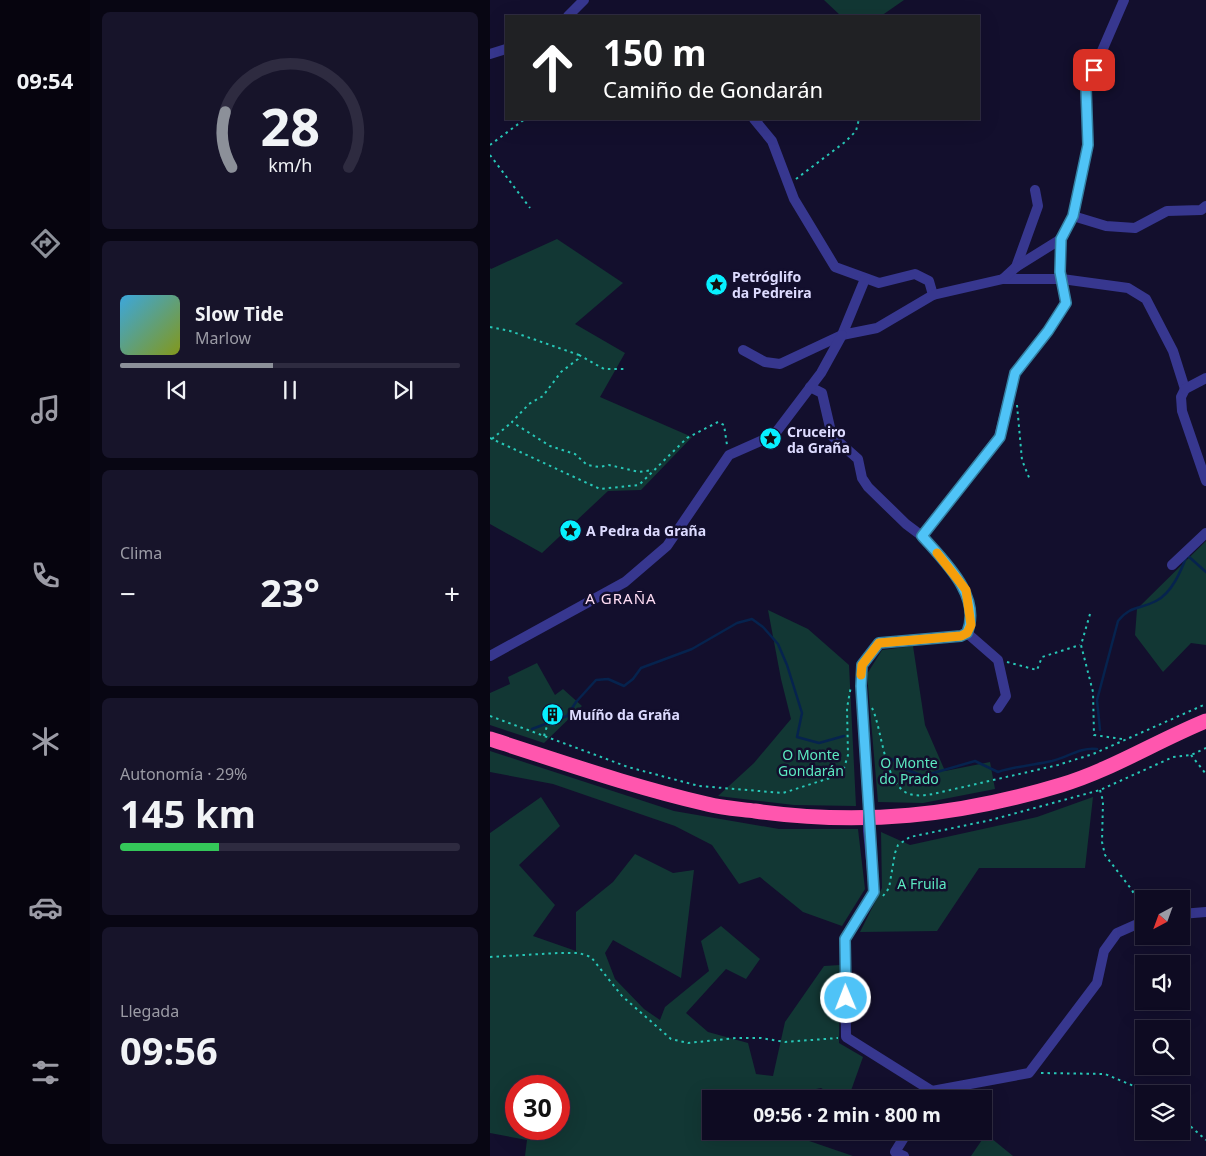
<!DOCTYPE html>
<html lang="es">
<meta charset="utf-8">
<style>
:root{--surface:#0e0b22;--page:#17142a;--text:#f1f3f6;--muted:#9b9ba5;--line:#2e2b40;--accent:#8c9099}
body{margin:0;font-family:"Noto Sans",sans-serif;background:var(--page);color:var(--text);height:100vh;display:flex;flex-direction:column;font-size:19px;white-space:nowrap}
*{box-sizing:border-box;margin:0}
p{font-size:16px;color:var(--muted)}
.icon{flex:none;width:28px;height:28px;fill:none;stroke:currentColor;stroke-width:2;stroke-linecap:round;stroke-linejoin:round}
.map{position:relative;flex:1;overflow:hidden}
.drawer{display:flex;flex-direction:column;gap:12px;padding:12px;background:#080613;width:400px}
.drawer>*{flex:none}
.hud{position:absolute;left:15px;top:15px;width:475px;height:105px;border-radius:0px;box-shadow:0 5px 20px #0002,0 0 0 1px var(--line);background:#202124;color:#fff;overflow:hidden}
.needle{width:32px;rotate:221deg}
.fabs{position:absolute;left:645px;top:890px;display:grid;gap:10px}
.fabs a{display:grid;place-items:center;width:55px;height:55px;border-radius:0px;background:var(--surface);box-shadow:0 5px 20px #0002,0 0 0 1px var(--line);font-size:25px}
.speed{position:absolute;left:15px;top:1075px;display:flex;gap:10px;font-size:25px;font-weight:700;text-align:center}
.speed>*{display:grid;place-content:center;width:65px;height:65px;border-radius:50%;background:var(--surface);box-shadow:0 5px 20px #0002,0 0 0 1px var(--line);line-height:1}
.speed .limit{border:8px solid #d22;background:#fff;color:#111}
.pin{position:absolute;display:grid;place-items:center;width:42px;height:42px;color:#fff;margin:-21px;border-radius:10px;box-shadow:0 2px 8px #0006}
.me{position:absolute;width:55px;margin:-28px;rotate:359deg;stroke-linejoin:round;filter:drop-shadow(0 0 4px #0008)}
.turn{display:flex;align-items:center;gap:18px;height:105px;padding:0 15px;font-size:22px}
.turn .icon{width:65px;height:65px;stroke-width:2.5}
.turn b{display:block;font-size:35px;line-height:42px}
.big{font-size:38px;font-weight:700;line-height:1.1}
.drawer .tile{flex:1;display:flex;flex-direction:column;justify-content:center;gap:8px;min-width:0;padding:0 18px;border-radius:8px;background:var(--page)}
.drawer .dial{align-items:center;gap:0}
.dial svg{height:130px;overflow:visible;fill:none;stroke:var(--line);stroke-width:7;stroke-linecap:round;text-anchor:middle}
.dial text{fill:var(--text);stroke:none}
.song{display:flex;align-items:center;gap:15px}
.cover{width:60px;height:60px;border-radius:8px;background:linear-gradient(135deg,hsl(200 70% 55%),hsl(70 70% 35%))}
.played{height:5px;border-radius:2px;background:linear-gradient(90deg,var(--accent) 45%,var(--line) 45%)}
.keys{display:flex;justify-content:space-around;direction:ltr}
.heat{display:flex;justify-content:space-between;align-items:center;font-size:28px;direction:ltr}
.charge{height:8px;border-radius:4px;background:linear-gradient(90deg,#34c759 29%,var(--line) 0)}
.trip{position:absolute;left:212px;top:1090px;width:290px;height:50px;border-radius:0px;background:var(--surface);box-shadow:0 5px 20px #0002,0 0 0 1px var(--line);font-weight:700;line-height:50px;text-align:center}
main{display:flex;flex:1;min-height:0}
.tab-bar{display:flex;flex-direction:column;width:90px;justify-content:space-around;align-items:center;background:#06040e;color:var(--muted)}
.tab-bar .icon{width:35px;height:35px}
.tab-bar .on{color:var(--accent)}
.tab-bar b{font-size:22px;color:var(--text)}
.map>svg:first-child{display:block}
.green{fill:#123734;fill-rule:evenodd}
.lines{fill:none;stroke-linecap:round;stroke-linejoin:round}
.stream{stroke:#06234e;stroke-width:2.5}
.path{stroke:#27c7b7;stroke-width:2;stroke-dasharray:2.5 4;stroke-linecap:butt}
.street{stroke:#37378f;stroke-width:10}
.highway{stroke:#ff56ae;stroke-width:15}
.street-bridge{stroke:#37378f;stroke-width:10}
.shaded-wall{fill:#1c1641}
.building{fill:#423b6d;stroke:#5a5484}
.route-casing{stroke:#337fa1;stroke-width:12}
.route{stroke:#4fc3f7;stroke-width:9}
.slow{stroke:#f59e0b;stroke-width:9}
.labels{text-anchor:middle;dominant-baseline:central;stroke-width:5;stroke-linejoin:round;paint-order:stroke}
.poi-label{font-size:14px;font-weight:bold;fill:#dddbff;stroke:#130f2d;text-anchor:start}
.park-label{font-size:14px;fill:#5ceac1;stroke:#130f2d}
.neighbourhood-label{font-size:15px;letter-spacing:1px;fill:#ffddf4;stroke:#130f2d}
</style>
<main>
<nav class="tab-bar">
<b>09:54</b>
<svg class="icon on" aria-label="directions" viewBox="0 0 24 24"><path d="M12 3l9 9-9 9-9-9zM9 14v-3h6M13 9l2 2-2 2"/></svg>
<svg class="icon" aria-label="music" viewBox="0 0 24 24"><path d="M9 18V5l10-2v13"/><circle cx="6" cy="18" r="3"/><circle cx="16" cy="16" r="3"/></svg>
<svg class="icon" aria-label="phone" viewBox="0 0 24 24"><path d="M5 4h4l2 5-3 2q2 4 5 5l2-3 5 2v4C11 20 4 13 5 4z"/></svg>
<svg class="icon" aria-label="climate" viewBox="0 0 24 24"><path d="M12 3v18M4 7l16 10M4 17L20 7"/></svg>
<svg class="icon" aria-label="car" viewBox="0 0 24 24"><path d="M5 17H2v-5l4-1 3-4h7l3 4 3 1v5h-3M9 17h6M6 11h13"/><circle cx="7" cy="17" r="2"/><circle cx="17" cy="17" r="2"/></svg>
<svg class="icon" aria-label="filters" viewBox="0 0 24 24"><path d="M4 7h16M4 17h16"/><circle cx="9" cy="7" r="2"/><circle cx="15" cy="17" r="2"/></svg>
</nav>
<section class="drawer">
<div class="tile dial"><svg viewBox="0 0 100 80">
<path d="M14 69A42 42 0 1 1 86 69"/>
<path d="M14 69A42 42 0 0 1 10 35" stroke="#8c9099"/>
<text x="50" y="56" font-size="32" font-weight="700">28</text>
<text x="50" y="72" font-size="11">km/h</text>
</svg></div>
<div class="tile">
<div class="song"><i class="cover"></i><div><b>Slow Tide</b><p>Marlow</p></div></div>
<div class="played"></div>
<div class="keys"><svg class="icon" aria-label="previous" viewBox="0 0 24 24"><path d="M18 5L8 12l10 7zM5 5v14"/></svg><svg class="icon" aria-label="pause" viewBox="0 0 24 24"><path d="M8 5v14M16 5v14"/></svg><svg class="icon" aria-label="next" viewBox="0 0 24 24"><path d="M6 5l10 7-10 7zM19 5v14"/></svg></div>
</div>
<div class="tile"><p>Clima</p>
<div class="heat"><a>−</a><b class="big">23°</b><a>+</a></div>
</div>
<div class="tile"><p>Autonomía · 29%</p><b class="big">145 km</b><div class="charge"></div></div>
<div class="tile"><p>Llegada</p><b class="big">09:56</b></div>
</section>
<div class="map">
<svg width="716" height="1156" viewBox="0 0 716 1156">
<rect width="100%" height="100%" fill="#130f2d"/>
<g class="green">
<polygon points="334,0 414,0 391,16 351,16"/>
<polygon points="67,239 133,283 85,324 135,353 110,397 202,437 151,490 118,491 52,553 0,524 0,268 1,269"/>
<polygon points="716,541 716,645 701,643 673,672 645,635 647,609"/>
<polygon points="278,610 318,629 359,665 366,806 304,805 228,796 264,763 301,719 291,679"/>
<polygon points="423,646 435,725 455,771 500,762 505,789 433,803 388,802 377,674 392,650"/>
<polygon points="47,663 65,695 73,689 92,706 54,743 0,725 0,693 20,684 18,677"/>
<polygon points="0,751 184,811 289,829 368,829 375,889 352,926 313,912 270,877 249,884 222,845 185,826 63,784 0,772"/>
<path d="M51,797l19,29 -41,39 36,40 -22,31 43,15v-39l37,-30 22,-28 38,19 21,-3 -13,108 -68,-38 -8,13 10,26 29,30 16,11 5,-13 44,-36 -8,-30 20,-15 39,33 -14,20 -20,-10 -40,44 22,19 40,11 8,31 17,2 12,-54 39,-56 16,-1 -1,78 24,14 -15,42h-8l-19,-11 -37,8 -1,3h-72v32h69l73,25h-328l2,-16 -37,-7v-300zM26,1086h43v43h-43z"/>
<polygon points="603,797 595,868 489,868 447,931 370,932 392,888 391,832 420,845 547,817"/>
<polygon points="496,1134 523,1156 481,1156"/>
</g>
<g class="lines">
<g class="stream">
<polyline points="42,729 77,716 86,702 106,680 118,679 134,686 143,679 151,668 202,649 247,623 262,619 273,627 288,644 297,665 312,713 307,737 329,743 354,736"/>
<path d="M610,730l-3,-30 21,-79c13,-16 21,-11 38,-20 16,-8 25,-30 31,-46l19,17"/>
<path d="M402,759l13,10 18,7 52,-15 23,11c18,-6 36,-7 54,-11 16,-4 28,-14 45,-12"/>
</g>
<g class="path">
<polyline points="0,145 35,119"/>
<polyline points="0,155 40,208"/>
<polyline points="306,179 355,142 366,131 369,119"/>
<polyline points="0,327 20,331 89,355 88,359 71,372 53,396 39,404 22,422 60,446 85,454 97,465 109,467 119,465 149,472 163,470"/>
<polyline points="89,355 114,369 137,369"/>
<polyline points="527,405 532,460 540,480"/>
<polyline points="0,438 110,489 149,485 197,438 228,422 234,425 237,445"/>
<polyline points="2,439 22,422"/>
<polyline points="600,614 591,645 603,692 604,735 632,739"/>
<polyline points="517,662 547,670 552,657 590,645"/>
<path d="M382,708c11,22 12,84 42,87 6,1 13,0 19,-1l125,-29 35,-11 113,-50"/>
<polyline points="0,716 138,767 209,786 293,793 343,777 354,768 358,755 357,708 361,686"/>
<polyline points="54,736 57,726"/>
<polyline points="701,755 716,774"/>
<polyline points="610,790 613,801 612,842 615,855 642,890 653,913"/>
<polyline points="393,896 399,888 405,853 408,845 420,837 501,820 610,790 683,757 701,755 716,748"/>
<polyline points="0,957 69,953 89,953 101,957 132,996 181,1039 198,1043 246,1038 271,1038 295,1042 348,1038"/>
<polyline points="551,1073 615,1074 663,1094"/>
<polyline points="691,1118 716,1140"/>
</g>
<g class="street">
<polyline points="78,16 94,0"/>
<polyline points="0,54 16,49"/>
<polyline points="264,119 282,141 304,199 345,267 389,283 425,274 439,281 443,295"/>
<polyline points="583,216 616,226 645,228 677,211 711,210 716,206"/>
<polyline points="526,267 548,206 545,190"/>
<polyline points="375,279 352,335 387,328 443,295 513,279 572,279 638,288 656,299 683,351 695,389"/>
<polyline points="513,279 526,267 571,239 583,216 598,145 596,88 634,0"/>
<polyline points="253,350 275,362 290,364 352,335"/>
<polyline points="320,387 332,393 342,436 368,459 372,478 378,487 416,524 432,536"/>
<polyline points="695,389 691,397 692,411 716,481"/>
<polyline points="695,389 716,378"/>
<polyline points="682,565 716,533"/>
<polyline points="477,633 508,660 516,696 508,708"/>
<polyline points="0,656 135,582 177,546 239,455 284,435 331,373 352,335"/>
<path d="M378,804l-7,-118 1,-21 17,-22 82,-7 6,-3c15,-37 -22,-71 -45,-97l77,-99 16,-64 33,-42 18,-28 -6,-31 1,-33"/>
<polyline points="378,830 384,892 355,939 356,1037 442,1091 437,1099"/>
<polyline points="691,914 716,912"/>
<polyline points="442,1091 539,1073 607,983 614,951 627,933 654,921"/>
<polyline points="414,1156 405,1152 418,1131"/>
</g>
<path class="highway" d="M0,739c72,23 143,48 217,65 15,4 32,5 48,7 107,15 203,5 306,-26 50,-15 96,-44 145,-64"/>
<polyline class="street-bridge" points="378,804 378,830"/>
</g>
<polygon class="shaded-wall" points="67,712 68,715 65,719 63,717"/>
<polygon class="building" points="60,706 67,712 63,717 56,711"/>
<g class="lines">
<defs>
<path id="route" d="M356,998l-1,-59 29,-47 -13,-206 1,-21 17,-22 82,-7 6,-3c15,-37 -22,-71 -45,-97l78,-99 15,-64 33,-42 18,-28 -6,-31 1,-33 12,-23 15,-71 -2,-57 8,-18"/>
</defs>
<use href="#route" class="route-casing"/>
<use href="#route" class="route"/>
<polyline class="slow" points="371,675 372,665 389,643 471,636 477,633 481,625 476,590 447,553"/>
</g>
<defs>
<symbol id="sight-disc" viewBox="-11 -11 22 22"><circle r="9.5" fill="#07f0ff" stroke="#130f2d"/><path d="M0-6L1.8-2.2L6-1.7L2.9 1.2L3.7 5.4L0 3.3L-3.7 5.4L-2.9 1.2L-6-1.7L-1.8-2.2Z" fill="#111"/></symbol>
<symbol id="building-disc" viewBox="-11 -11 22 22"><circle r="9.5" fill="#07f0ff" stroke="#130f2d"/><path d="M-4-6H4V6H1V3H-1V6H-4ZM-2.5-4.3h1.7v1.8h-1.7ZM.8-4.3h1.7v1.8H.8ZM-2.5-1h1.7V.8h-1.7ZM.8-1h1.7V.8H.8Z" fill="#111"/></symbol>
</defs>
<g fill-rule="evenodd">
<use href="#sight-disc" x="214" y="272" width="25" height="25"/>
<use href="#sight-disc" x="268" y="426" width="25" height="25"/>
<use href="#sight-disc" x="68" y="518" width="25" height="25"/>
<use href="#building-disc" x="50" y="702" width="25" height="25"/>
</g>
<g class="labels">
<g class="poi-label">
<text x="242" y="276">Petróglifo<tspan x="242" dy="16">da Pedreira</tspan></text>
<text x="297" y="431">Cruceiro<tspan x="297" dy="16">da Graña</tspan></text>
<text x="96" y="530">A Pedra da Graña</text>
<text x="79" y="714">Muíño da Graña</text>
</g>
<g class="park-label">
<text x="321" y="754">O Monte<tspan x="321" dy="16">Gondarán</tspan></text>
<text x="419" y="762">O Monte<tspan x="419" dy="16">do Prado</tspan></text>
<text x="432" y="883">A Fruila</text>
</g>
<g class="neighbourhood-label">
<text x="131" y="598">A GRAÑA</text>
</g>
</g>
</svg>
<div class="fabs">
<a><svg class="needle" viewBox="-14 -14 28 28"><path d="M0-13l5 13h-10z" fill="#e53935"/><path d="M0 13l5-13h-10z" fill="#9b9ba5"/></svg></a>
<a><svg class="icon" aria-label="sound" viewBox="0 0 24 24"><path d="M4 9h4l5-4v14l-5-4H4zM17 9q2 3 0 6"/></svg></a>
<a><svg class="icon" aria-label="search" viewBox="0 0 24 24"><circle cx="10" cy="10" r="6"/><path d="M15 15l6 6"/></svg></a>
<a><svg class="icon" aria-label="layers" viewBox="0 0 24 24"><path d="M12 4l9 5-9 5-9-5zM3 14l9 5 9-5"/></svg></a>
</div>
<div class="speed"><div class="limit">30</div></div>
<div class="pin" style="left:604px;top:70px;background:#d93025"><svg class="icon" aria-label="arrive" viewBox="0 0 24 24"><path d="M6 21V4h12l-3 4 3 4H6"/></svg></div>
<svg class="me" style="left:356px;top:998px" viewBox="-20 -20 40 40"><circle r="17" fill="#4fc3f7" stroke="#fff" stroke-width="3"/><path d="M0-11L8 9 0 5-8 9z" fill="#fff"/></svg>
<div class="trip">09:56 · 2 min · 800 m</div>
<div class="hud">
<div class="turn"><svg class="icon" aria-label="ahead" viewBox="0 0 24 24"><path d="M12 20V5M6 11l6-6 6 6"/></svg><div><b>150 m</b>Camiño de Gondarán</div></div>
</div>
</div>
</main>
